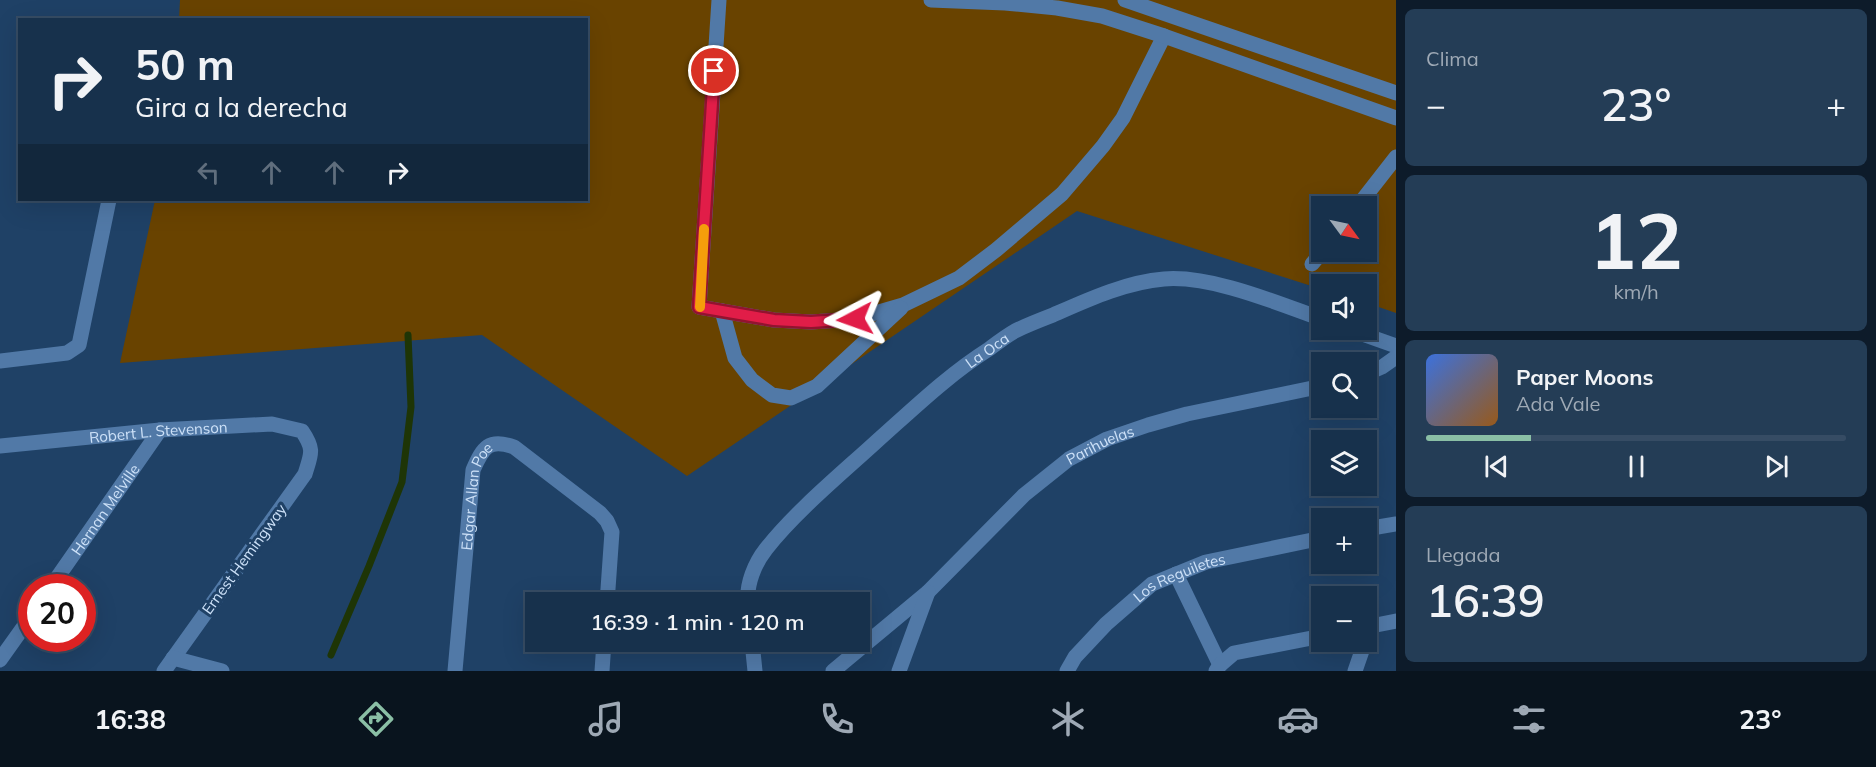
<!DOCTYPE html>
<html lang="es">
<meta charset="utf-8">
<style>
:root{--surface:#17314c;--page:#243d56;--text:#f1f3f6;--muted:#9ea9b5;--line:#364c64;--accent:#8abfa5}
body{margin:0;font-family:Mulish,sans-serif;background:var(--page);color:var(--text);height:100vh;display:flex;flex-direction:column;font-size:22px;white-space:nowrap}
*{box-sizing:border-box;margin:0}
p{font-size:20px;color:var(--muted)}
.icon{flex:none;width:33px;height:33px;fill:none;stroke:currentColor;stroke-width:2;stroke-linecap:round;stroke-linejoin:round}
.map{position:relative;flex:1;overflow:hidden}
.drawer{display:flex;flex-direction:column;gap:9px;padding:9px;background:#0d1b2a;width:480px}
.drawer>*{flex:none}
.hud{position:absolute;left:18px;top:18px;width:570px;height:183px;border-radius:0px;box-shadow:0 6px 24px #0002,0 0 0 2px var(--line);background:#17314c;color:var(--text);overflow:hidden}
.needle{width:39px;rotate:123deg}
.tools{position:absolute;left:1311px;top:196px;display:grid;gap:12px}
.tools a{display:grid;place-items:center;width:66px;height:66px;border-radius:0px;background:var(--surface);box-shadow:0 6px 24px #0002,0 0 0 2px var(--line);font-size:30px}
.speed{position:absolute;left:18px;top:574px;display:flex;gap:12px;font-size:30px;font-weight:700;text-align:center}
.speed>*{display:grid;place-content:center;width:78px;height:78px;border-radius:50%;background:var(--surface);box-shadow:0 6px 24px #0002,0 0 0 2px var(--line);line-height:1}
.speed .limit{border:9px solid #d22;background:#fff;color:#111}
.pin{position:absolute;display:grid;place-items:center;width:51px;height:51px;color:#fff;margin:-26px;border:3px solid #fff;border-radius:50%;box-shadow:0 2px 6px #0007}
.me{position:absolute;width:66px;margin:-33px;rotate:266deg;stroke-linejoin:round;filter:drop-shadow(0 0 4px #0008)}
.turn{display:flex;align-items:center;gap:21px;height:126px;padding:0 18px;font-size:27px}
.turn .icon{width:78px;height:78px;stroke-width:2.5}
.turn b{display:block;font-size:42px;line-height:51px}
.lanes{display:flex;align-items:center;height:57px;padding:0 18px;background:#0003;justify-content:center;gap:30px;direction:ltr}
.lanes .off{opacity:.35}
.big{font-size:45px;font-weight:600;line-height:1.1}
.drawer .widget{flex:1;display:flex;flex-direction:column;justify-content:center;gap:9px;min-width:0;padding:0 21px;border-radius:9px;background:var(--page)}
.drawer .dial{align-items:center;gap:0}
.dial b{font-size:78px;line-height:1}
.song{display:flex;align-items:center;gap:18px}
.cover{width:72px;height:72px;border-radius:9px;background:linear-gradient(135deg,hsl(220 70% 55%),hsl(30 70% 35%))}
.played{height:6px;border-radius:3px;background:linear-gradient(90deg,var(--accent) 25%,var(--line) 25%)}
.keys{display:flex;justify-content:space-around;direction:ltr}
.heat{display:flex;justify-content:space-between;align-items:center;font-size:33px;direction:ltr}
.trip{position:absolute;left:525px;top:592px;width:345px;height:60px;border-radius:0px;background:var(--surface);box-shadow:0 6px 24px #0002,0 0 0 2px var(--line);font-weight:600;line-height:60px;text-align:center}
.tab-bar{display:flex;height:96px;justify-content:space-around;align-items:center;background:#09141e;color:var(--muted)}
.tab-bar .icon{width:42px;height:42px}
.tab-bar .on{color:var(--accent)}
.tab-bar b{font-size:27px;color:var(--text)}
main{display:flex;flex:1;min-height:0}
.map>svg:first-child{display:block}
.green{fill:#694300;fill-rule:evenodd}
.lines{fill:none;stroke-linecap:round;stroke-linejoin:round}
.stream{stroke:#1e3506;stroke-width:7}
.minor{stroke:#5179a7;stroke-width:15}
.route-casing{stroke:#92132f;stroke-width:15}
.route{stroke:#e11d48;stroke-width:10}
.slow{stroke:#f59e0b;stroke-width:10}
.labels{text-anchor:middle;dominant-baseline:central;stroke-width:6;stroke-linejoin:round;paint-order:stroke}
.street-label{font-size:15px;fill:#cde1f8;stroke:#1f4166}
</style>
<main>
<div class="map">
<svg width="1396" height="671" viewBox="0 0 1396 671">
<rect width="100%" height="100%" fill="#1f4166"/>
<path class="green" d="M180,0h1216v313l-29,-10 -1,-18h-44l-1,4 -244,-78 -390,265 -205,-141 -362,28 35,-163h431v-180h-407zM1322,207h44v45h-44z"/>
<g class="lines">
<polyline class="stream" points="331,655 369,566 402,482 411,407 408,335"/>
<g class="minor">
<polyline points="719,0 699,307 774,320 811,322 855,319 903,305 959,278 996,250 1062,194 1103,146 1123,118 1164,36"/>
<polyline points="931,0 1005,3 1057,8 1102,16 1164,36 1396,118"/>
<polyline points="1125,0 1396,93"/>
<polyline points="1357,207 1396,157"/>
<polyline points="1312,264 1322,252"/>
<polyline points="722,311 735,358 752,380 772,395 791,398 817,386 901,308"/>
<polyline points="1351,330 1396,346"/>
<polyline points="0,361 67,353 79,345 109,200"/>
<polyline points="1366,374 1382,367 1396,357"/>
<path id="s1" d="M0,446l160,-16 112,-6 30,7c13,19 9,23 3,43l-141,197"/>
<polyline points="1366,529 1396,524"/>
<polyline points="1176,574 1220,665"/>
<path id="s2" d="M50,588l110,-158"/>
<path id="s3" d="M748,603c-2,-19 7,-40 18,-54 30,-38 75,-75 111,-108 36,-32 71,-66 112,-92 8,-6 17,-13 26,-18 12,-6 25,-11 38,-16 34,-15 73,-33 111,-36 47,-4 113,24 158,40"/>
<polyline points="1366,627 1396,621"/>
<polyline points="752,642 755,671"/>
<polyline points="173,658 222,671"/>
<polyline points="0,660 32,615"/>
<path id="s4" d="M455,671l18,-201c10,-23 16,-32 41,-23l86,66 7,8 5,11 -5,71"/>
<polyline points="602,671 604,642"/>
<path id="s5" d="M833,671l95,-79 96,-97 45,-36 38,-20 41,-14 39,-11 135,-28"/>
<polyline points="899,671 928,592"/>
<path id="s6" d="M1067,671l8,-14 31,-33 46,-40 54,-22 116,-24"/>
<polyline points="1216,671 1220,665 1234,653 1322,636"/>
<polyline points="1355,671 1365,642"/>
</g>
</g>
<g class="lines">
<defs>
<polyline id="route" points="714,71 699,307 774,320 811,322 855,319"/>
</defs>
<use href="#route" class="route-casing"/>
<use href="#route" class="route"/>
<polyline class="slow" points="700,307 704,229"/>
</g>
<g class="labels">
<g class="street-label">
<text stroke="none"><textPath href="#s3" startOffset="356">La Oca</textPath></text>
<text stroke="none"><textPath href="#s1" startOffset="159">Robert L. Stevenson</textPath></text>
<text stroke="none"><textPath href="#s5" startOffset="352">Parihuelas</textPath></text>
<text stroke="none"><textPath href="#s4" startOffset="177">Edgar Allan Poe</textPath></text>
<text stroke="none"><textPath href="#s2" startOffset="96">Hernan Melville</textPath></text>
<text transform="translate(244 559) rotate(-54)">Ernest Hemingway</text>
<text stroke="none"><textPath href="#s6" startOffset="150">Los Reguiletes</textPath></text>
</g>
</g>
</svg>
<div class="tools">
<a><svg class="needle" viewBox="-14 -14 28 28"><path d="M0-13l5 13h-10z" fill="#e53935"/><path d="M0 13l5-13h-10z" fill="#9ea9b5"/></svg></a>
<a><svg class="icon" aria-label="sound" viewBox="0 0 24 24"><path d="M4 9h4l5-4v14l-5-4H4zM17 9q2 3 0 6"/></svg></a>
<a><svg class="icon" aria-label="search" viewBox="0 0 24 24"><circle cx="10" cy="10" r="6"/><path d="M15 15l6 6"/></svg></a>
<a><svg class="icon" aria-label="layers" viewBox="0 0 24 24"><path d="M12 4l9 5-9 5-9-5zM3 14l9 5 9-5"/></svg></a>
<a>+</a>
<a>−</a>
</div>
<div class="speed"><div class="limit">20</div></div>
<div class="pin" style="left:714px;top:71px;background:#d93025"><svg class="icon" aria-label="arrive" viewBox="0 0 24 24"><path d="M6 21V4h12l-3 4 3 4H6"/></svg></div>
<svg class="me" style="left:855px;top:319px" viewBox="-20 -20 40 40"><path d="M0-17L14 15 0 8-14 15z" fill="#e11d48" stroke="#fff" stroke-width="4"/></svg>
<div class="trip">16:39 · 1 min · 120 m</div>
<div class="hud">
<div class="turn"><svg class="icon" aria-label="right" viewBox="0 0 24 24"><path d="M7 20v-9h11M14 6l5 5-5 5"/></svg><div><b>50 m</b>Gira a la derecha</div></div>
<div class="lanes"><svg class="icon off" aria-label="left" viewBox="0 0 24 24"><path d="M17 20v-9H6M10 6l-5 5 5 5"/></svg><svg class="icon off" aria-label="ahead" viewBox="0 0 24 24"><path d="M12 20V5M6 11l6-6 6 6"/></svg><svg class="icon off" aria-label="ahead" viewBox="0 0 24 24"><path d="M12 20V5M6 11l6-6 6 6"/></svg><svg class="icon" aria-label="right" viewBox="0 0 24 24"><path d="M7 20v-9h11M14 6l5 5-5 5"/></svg></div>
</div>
</div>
<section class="drawer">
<div class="widget"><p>Clima</p>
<div class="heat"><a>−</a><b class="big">23°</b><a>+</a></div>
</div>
<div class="widget dial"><b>12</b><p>km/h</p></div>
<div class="widget">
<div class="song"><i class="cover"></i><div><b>Paper Moons</b><p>Ada Vale</p></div></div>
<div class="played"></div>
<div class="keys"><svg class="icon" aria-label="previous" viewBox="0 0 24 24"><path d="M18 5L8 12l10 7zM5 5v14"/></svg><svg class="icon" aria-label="pause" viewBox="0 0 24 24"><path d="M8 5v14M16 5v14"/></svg><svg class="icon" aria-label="next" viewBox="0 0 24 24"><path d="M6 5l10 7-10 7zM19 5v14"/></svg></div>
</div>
<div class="widget"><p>Llegada</p><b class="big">16:39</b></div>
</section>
</main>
<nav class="tab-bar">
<b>16:38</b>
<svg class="icon on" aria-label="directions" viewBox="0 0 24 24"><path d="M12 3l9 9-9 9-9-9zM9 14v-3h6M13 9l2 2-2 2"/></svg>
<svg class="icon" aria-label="music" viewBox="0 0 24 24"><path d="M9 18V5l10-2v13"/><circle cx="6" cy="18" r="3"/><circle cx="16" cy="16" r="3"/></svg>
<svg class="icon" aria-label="phone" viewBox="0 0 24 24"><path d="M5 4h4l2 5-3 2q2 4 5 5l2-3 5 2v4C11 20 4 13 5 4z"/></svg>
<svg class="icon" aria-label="climate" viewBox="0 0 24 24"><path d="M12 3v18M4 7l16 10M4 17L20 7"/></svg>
<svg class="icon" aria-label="car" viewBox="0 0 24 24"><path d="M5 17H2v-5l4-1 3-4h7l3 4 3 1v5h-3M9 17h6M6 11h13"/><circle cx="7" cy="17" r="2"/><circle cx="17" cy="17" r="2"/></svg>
<svg class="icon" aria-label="filters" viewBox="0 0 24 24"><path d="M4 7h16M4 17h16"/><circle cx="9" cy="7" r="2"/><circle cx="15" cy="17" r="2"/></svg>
<b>23°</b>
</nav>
